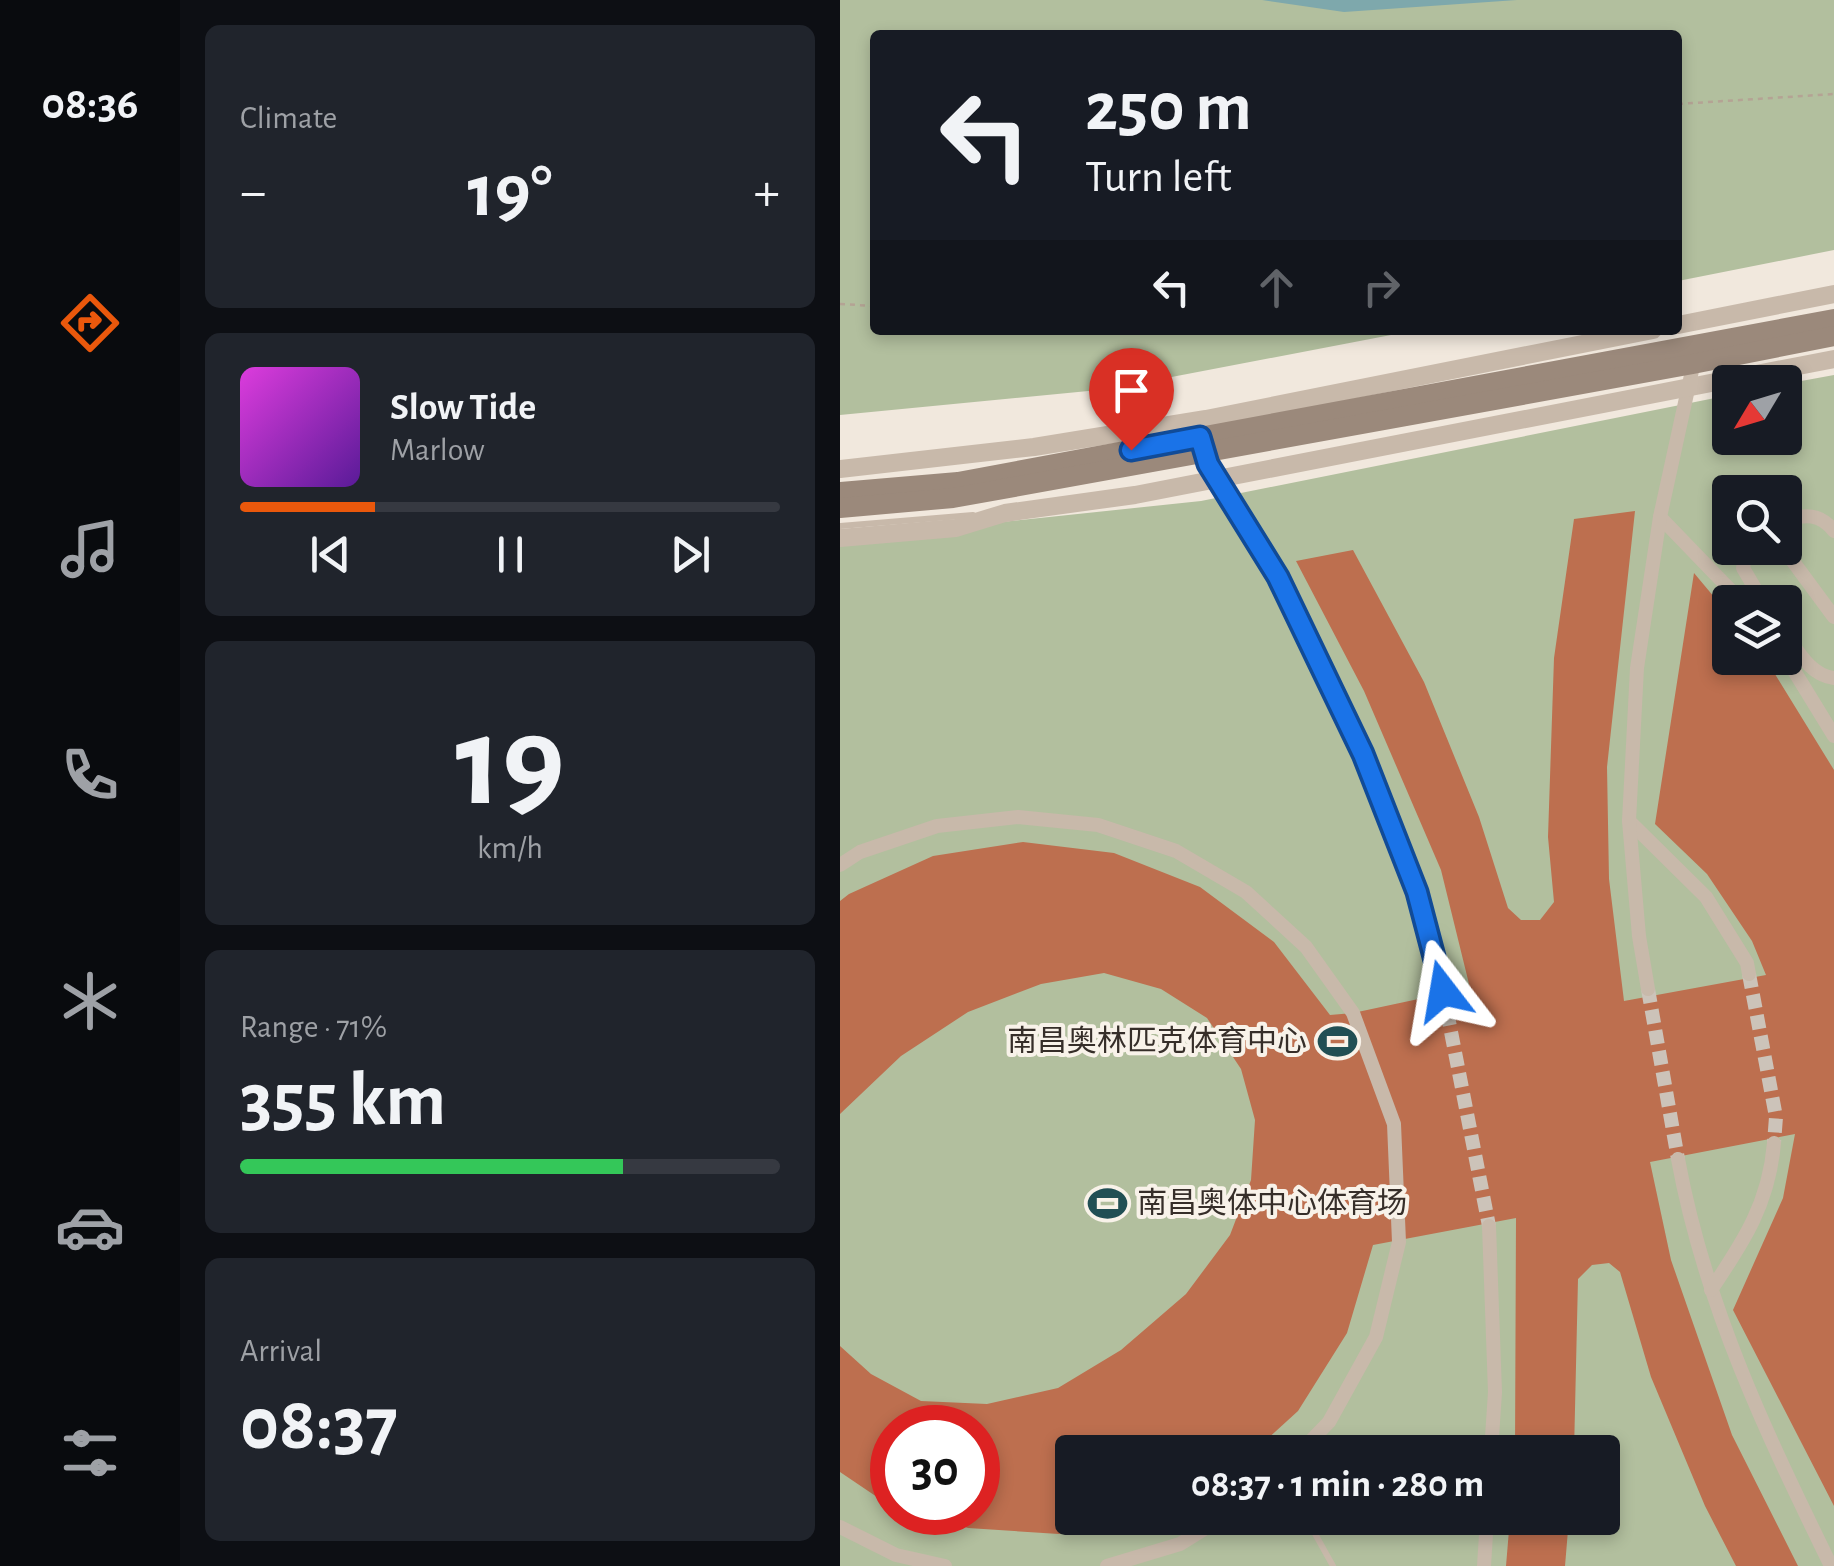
<!DOCTYPE html>
<meta charset="utf-8">
<style>
:root{--surface:#171b24;--page:#20242c;--text:#f1f3f6;--muted:#9ea1a6;--line:#363941;--accent:#ea580c}
body{margin:0;font-family:"Alegreya Sans","Noto Sans SC",sans-serif;background:var(--page);color:var(--text);height:100vh;display:flex;flex-direction:column;font-size:38px;white-space:nowrap}
*{box-sizing:border-box;margin:0}
p{font-size:32px;color:var(--muted)}
.icon{flex:none;width:55px;height:55px;fill:none;stroke:currentColor;stroke-width:2;stroke-linecap:round;stroke-linejoin:round}
.map{position:relative;flex:1;overflow:hidden}
.sheet{display:flex;flex-direction:column;gap:25px;padding:25px;background:#0d0f14;width:660px}
.sheet>*{flex:none}
.hud{position:absolute;left:30px;top:30px;width:812px;height:305px;border-radius:10px;box-shadow:0 5px 15px #0003;background:#171b24;color:var(--text);overflow:hidden}
.needle{width:65px;rotate:232deg}
.controls{position:absolute;left:872px;top:365px;display:grid;gap:20px}
.controls a{display:grid;place-items:center;width:90px;height:90px;border-radius:10px;background:var(--surface);box-shadow:0 5px 15px #0003;font-size:50px}
.speed{position:absolute;left:30px;top:1405px;display:flex;gap:20px;font-size:50px;font-weight:700;text-align:center}
.speed>*{display:grid;place-content:center;width:130px;height:130px;border-radius:50%;background:var(--surface);box-shadow:0 5px 15px #0003;line-height:1}
.speed .limit{border:15px solid #d22;background:#fff;color:#111}
.pin{position:absolute;display:grid;place-items:center;width:85px;height:85px;color:#fff;margin:-102px -42px;border-radius:50% 50% 50% 0;rotate:-45deg;box-shadow:0 0 10px #0007}
.pin .icon{rotate:45deg}
.me{position:absolute;width:110px;margin:-55px;rotate:346deg;stroke-linejoin:round;filter:drop-shadow(0 0 8px #0008)}
.turn{display:flex;align-items:center;gap:35px;height:210px;padding:0 50px;font-size:45px}
.turn .icon{width:130px;height:130px;stroke-width:2.5}
.turn b{display:block;font-size:70px;line-height:85px}
.lanes{display:flex;align-items:center;height:95px;padding:0 50px;background:#0003;justify-content:center;gap:50px;direction:ltr}
.lanes .off{opacity:.35}
.big{font-size:75px;font-weight:600;line-height:1.1}
.sheet .tile{flex:1;display:flex;flex-direction:column;justify-content:center;gap:15px;min-width:0;padding:0 35px;border-radius:15px;background:var(--page)}
.sheet .dial{align-items:center;gap:0}
.dial b{font-size:130px;line-height:1}
.song{display:flex;align-items:center;gap:30px}
.cover{width:120px;height:120px;border-radius:15px;background:linear-gradient(135deg,hsl(300 70% 55%),hsl(270 70% 35%))}
.played{height:10px;border-radius:5px;background:linear-gradient(90deg,var(--accent) 25%,var(--line) 25%)}
.keys{display:flex;justify-content:space-around;direction:ltr}
.heat{display:flex;justify-content:space-between;align-items:center;font-size:55px;direction:ltr}
.charge{height:15px;border-radius:8px;background:linear-gradient(90deg,#34c759 71%,var(--line) 0)}
.trip{position:absolute;left:215px;top:1435px;width:565px;height:100px;border-radius:10px;background:var(--surface);box-shadow:0 5px 15px #0003;font-weight:600;line-height:100px;text-align:center}
main{display:flex;flex:1;min-height:0}
.tab-bar{display:flex;flex-direction:column;width:180px;justify-content:space-around;align-items:center;background:#090b0e;color:var(--muted)}
.tab-bar .icon{width:70px;height:70px}
.tab-bar .current{color:var(--accent)}
.tab-bar b{font-size:45px;color:var(--text)}
.map>svg:first-child{display:block}
.green{fill:#b2bf9e;fill-rule:evenodd}
.water{fill:#7ea8ac}
.building{fill:#bd6f4f}
.lines{fill:none;stroke-linecap:round;stroke-linejoin:round}
.minor-tunnel{stroke:#ccc3b9;stroke-width:14;stroke-dasharray:14 7;stroke-linecap:butt}
.path{stroke:#b4a394;stroke-width:2.5;stroke-dasharray:5 5;stroke-linecap:butt}
.service{stroke:#c8b9aa;stroke-width:6}
.minor{stroke:#c8b9aa;stroke-width:14}
.tertiary{stroke:#c8b9aa;stroke-width:18}
.secondary{stroke:#9b897b;stroke-width:20}
.route-casing{stroke:#114b97;stroke-width:25}
.route{stroke:#1a73e8;stroke-width:18}
.labels{text-anchor:middle;dominant-baseline:central;stroke-width:8;stroke-linejoin:round;paint-order:stroke}
.poi-label{font-size:30px;fill:#362e29;stroke:#f8f2e9;text-anchor:end}
</style>
<main>
<nav class="tab-bar">
<b>08:36</b>
<svg class="icon current" aria-label="directions" viewBox="0 0 24 24"><path d="M12 3l9 9-9 9-9-9zM9 14v-3h6M13 9l2 2-2 2"/></svg>
<svg class="icon" aria-label="music" viewBox="0 0 24 24"><path d="M9 18V5l10-2v13"/><circle cx="6" cy="18" r="3"/><circle cx="16" cy="16" r="3"/></svg>
<svg class="icon" aria-label="phone" viewBox="0 0 24 24"><path d="M5 4h4l2 5-3 2q2 4 5 5l2-3 5 2v4C11 20 4 13 5 4z"/></svg>
<svg class="icon" aria-label="climate" viewBox="0 0 24 24"><path d="M12 3v18M4 7l16 10M4 17L20 7"/></svg>
<svg class="icon" aria-label="car" viewBox="0 0 24 24"><path d="M5 17H2v-5l4-1 3-4h7l3 4 3 1v5h-3M9 17h6M6 11h13"/><circle cx="7" cy="17" r="2"/><circle cx="17" cy="17" r="2"/></svg>
<svg class="icon" aria-label="filters" viewBox="0 0 24 24"><path d="M4 7h16M4 17h16"/><circle cx="9" cy="7" r="2"/><circle cx="15" cy="17" r="2"/></svg>
</nav>
<section class="sheet">
<div class="tile"><p>Climate</p>
<div class="heat"><a>−</a><b class="big">19°</b><a>+</a></div>
</div>
<div class="tile">
<div class="song"><i class="cover"></i><div><b>Slow Tide</b><p>Marlow</p></div></div>
<div class="played"></div>
<div class="keys"><svg class="icon" aria-label="previous" viewBox="0 0 24 24"><path d="M18 5L8 12l10 7zM5 5v14"/></svg><svg class="icon" aria-label="pause" viewBox="0 0 24 24"><path d="M8 5v14M16 5v14"/></svg><svg class="icon" aria-label="next" viewBox="0 0 24 24"><path d="M6 5l10 7-10 7zM19 5v14"/></svg></div>
</div>
<div class="tile dial"><b>19</b><p>km/h</p></div>
<div class="tile"><p>Range · 71%</p><b class="big">355 km</b><div class="charge"></div></div>
<div class="tile"><p>Arrival</p><b class="big">08:37</b></div>
</section>
<div class="map">
<svg width="994" height="1566" viewBox="0 0 994 1566">
<rect width="100%" height="100%" fill="#f1e8dd"/>
<g class="green">
<polygon points="0,0 994,0 994,250 838,281 838,35 35,35 35,330 577,330 269,389 0,415"/>
<path d="M994,375v1191h-994v-1027l361,-38 529,-106v43h55v-54zM890,492h55v56h-55zM890,602h55v56h-55zM52,1428h86v84h-86zM232,1452h530v66h-530z"/>
</g>
<polygon class="water" points="422,0 677,0 504,12"/>
<g class="building">
<polygon points="795,511 767,767 769,879 784,1001 926,975 912,941 867,874 815,824 854,573 890,616 890,658 925,658 994,770 994,1506 893,1310 943,1198 955,1134 810,1162 831,1260 892,1435 958,1566 896,1566 865,1506 811,1377 780,1272 769,1263 752,1265 738,1279 734,1452 675,1452 676,1218 533,1245 507,1333 458,1411 413,1452 232,1452 232,1518 288,1519 219,1534 128,1528 83,1513 138,1512 138,1428 52,1428 52,1503 40,1499 0,1472 0,1346 31,1374 81,1401 147,1404 218,1388 281,1350 346,1294 390,1235 411,1180 415,1120 401,1069 367,1018 321,989 264,973 201,984 128,1012 61,1056 0,1114 0,901 9,894 93,856 183,842 274,853 360,887 434,942 490,1015 513,1013 630,988 601,870 524,691 456,561 513,550 584,682 639,817 668,908 681,920 700,920 714,902 708,837 714,658 734,519"/>
<polygon points="670,1518 729,1518 725,1566 666,1566"/>
</g>
<g class="lines">
<g class="minor-tunnel">
<polyline points="909,974 936,1117 934,1143"/>
<polyline points="808,989 838,1159"/>
<polyline points="603,991 649,1226"/>
</g>
<g class="path">
<polyline points="838,104 994,94"/>
<polyline points="0,304 35,306"/>
</g>
<g class="service">
<polyline points="0,526 133,515"/>
<polyline points="461,1518 469,1523 493,1566"/>
</g>
<g class="minor">
<polyline points="363,448 368,464 424,549 481,661 523,754 577,892 603,991"/>
<polyline points="820,517 902,602"/>
<path d="M945,521c20,-7 35,-8 49,10"/>
<polyline points="911,548 906,552 903,568 923,602"/>
<polyline points="943,548 994,617"/>
<path d="M945,633c13,18 25,42 49,45"/>
<polyline points="945,656 994,736"/>
<polyline points="789,821 866,897 907,963 909,974"/>
<polyline points="0,865 20,852 97,826 178,817 258,825 336,851 406,892 466,947 513,1013 554,1124 559,1242 536,1337 489,1422 460,1452"/>
<polyline points="808,989 799,936 789,821 797,668 820,517 855,357"/>
<path d="M838,1159c27,147 88,274 153,407"/>
<polyline points="649,1226 655,1392 651,1452"/>
<path d="M871,1290c33,-49 58,-87 63,-147"/>
<polyline points="0,1527 56,1555 105,1566"/>
<polyline points="267,1566 340,1544 382,1518"/>
<polyline points="644,1566 647,1518"/>
</g>
<g class="tertiary">
<polyline points="838,325 994,294"/>
<polyline points="0,469 194,447 366,419 813,330"/>
<polyline points="0,538 116,528 165,513 295,495 994,359"/>
</g>
<g class="secondary">
<polyline points="0,492 118,482 994,319"/>
<polyline points="0,508 113,498 853,364 994,336"/>
</g>
</g>
<g class="lines">
<defs>
<polyline id="route" points="291,450 360,437 368,464 438,577 523,754 577,892 603,991"/>
</defs>
<use href="#route" class="route-casing"/>
<use href="#route" class="route"/>
</g>
<defs>
<symbol id="stadium-bare" viewBox="-9 -9 18 18"><path d="M0-5a6.5 5 0 1 0 0 10a6.5 5 0 1 0 0-10ZM-3.5-1.8h7v3.6h-7Z" fill="#214f54" stroke="#f8f2e9" stroke-width="2.5" paint-order="stroke"/></symbol>
</defs>
<g fill-rule="evenodd">
<use href="#stadium-bare" x="470" y="1014" width="55" height="55"/>
<use href="#stadium-bare" x="240" y="1176" width="55" height="55"/>
</g>
<g class="labels">
<g class="poi-label">
<text x="467" y="1042">南昌奥林匹克体育中心</text>
<text x="297" y="1204" text-anchor="start">南昌奥体中心体育场</text>
</g>
</g>
</svg>
<div class="controls">
<a><svg class="needle" viewBox="-14 -14 28 28"><path d="M0-13l5 13h-10z" fill="#e53935"/><path d="M0 13l5-13h-10z" fill="#9ea1a6"/></svg></a>
<a><svg class="icon" aria-label="search" viewBox="0 0 24 24"><circle cx="10" cy="10" r="6"/><path d="M15 15l6 6"/></svg></a>
<a><svg class="icon" aria-label="layers" viewBox="0 0 24 24"><path d="M12 4l9 5-9 5-9-5zM3 14l9 5 9-5"/></svg></a>
</div>
<div class="speed"><div class="limit">30</div></div>
<div class="pin" style="left:291px;top:450px;background:#d93025"><svg class="icon" aria-label="arrive" viewBox="0 0 24 24"><path d="M6 21V4h12l-3 4 3 4H6"/></svg></div>
<svg class="me" style="left:603px;top:991px" viewBox="-20 -20 40 40"><path d="M0-17L14 15 0 8-14 15z" fill="#1a73e8" stroke="#fff" stroke-width="4"/></svg>
<div class="trip">08:37 · 1 min · 280 m</div>
<div class="hud">
<div class="turn"><svg class="icon" aria-label="left" viewBox="0 0 24 24"><path d="M17 20v-9H6M10 6l-5 5 5 5"/></svg><div><b>250 m</b>Turn left</div></div>
<div class="lanes"><svg class="icon" aria-label="left" viewBox="0 0 24 24"><path d="M17 20v-9H6M10 6l-5 5 5 5"/></svg><svg class="icon off" aria-label="ahead" viewBox="0 0 24 24"><path d="M12 20V5M6 11l6-6 6 6"/></svg><svg class="icon off" aria-label="right" viewBox="0 0 24 24"><path d="M7 20v-9h11M14 6l5 5-5 5"/></svg></div>
</div>
</div>
</main>
